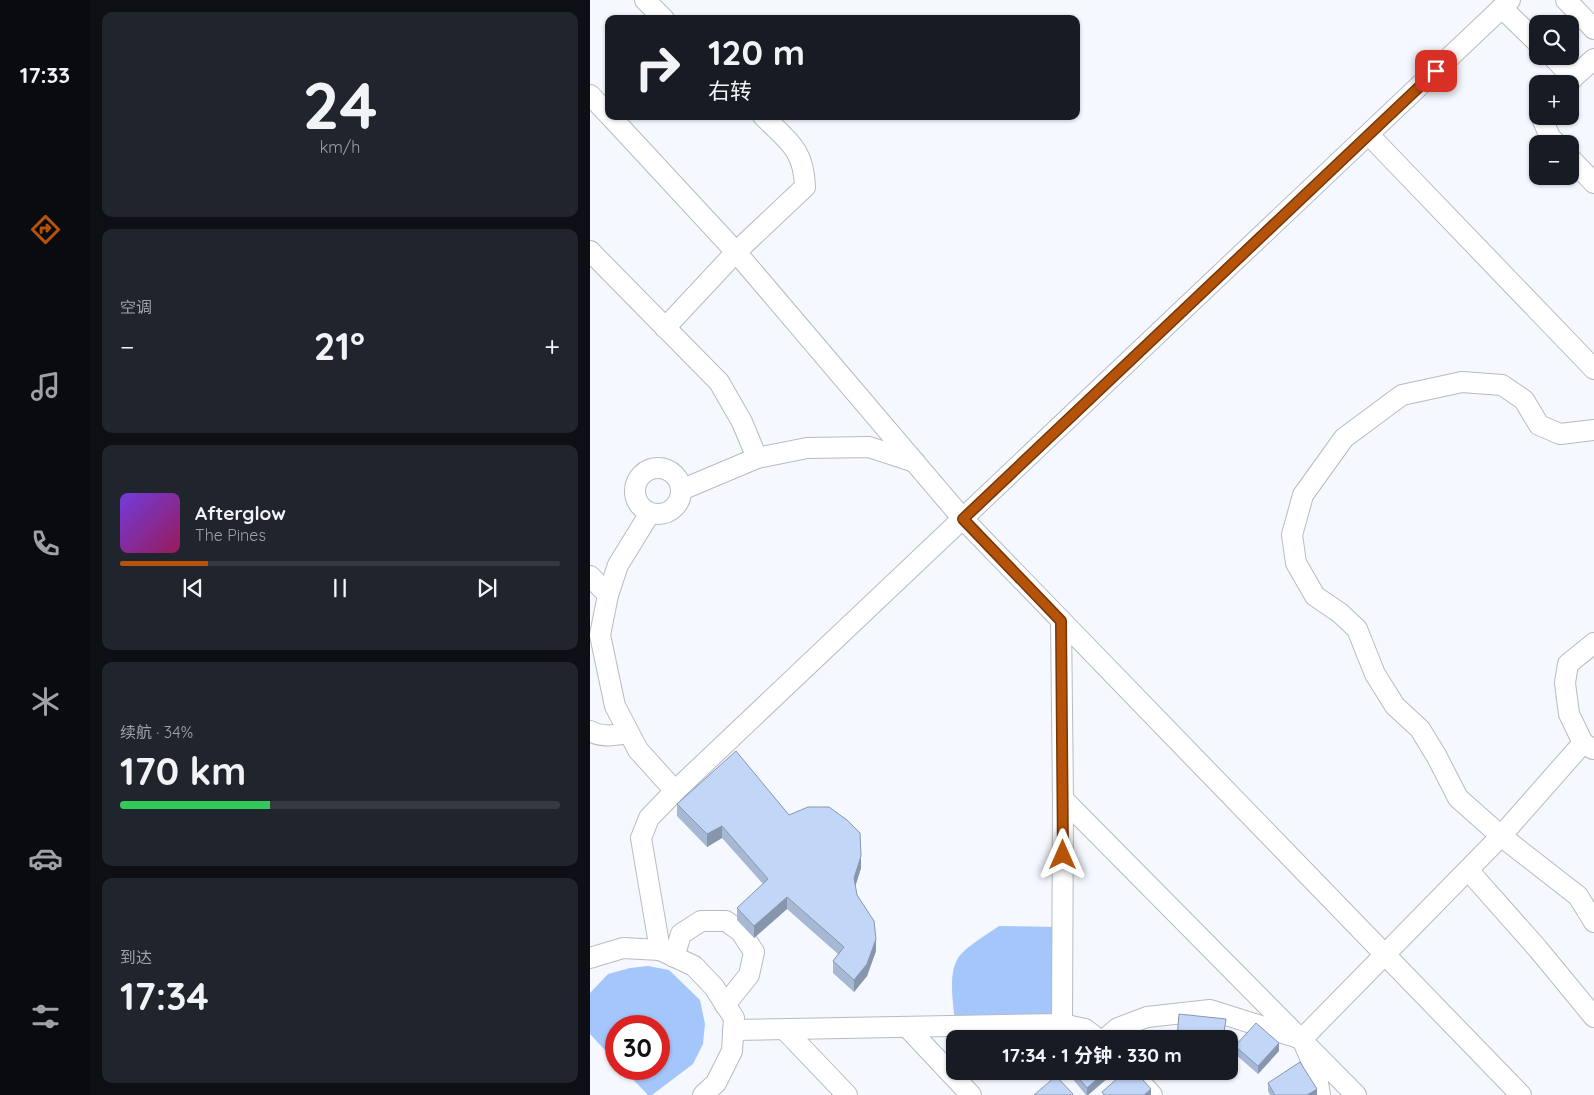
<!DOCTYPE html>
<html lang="zh">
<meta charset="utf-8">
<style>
:root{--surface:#171b24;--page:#20242c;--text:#f1f3f6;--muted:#9ea1a6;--line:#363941;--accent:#b45309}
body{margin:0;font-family:Quicksand,"Noto Sans SC",sans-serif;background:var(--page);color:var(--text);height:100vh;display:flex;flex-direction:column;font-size:19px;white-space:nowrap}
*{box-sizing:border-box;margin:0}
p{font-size:16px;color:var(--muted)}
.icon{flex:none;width:28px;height:28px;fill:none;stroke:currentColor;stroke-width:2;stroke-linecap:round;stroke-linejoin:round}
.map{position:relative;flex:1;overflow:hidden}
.side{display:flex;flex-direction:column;gap:12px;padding:12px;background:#0d0f14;width:500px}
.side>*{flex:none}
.top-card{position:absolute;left:15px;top:15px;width:475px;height:105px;border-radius:10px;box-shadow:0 1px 4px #0004;background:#171b24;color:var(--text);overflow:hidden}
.tools{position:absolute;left:939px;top:15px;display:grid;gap:10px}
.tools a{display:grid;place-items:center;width:50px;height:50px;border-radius:10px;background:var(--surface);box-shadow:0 1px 4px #0004;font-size:25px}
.speed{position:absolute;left:15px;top:1015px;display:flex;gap:10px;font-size:25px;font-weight:700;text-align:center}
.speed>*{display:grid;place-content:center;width:65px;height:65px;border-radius:50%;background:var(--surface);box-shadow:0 1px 4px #0004;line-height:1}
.speed .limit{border:8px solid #d22;background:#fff;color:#111}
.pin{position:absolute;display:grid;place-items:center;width:42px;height:42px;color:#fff;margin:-21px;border-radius:10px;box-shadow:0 2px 8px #0006}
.me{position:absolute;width:55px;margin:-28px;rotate:0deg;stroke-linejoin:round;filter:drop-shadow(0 0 4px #0008)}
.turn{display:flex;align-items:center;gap:18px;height:105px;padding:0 20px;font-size:22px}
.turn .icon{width:65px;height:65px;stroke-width:2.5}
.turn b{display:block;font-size:35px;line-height:42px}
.big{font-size:38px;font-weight:700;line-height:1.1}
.side .card{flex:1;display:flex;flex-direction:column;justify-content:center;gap:8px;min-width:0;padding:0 18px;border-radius:10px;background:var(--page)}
.side .dial{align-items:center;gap:0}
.dial b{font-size:65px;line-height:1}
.song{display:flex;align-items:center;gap:15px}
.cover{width:60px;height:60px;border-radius:8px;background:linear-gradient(135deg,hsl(260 70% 55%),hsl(330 70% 35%))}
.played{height:5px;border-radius:2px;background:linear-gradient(90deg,var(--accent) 20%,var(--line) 20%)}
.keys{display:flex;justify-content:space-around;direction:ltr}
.heat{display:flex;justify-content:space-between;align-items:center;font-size:28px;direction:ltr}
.charge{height:8px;border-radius:4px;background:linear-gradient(90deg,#34c759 34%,var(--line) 0)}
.trip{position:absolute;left:356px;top:1030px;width:292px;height:50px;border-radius:10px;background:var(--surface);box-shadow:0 1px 4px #0004;font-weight:700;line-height:50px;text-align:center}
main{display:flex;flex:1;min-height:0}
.tabs{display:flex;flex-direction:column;width:90px;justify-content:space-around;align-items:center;background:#090b0e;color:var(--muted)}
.tabs .icon{width:35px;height:35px}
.tabs .selected{color:var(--accent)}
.tabs b{font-size:22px;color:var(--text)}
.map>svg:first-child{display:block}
.green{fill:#a5c6fb}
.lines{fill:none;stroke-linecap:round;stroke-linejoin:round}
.minor-casing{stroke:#b7bbc0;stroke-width:22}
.minor{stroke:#fff;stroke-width:20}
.wall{fill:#a7b8d4}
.shaded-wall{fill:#8896ad}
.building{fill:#c2d6f7;stroke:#8896ad}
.route-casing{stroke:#753606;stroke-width:12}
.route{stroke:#b45309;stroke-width:9}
</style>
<main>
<nav class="tabs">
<b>17:33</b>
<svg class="icon selected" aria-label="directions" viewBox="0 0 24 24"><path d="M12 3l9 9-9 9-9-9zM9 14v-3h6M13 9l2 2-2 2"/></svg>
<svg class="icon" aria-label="music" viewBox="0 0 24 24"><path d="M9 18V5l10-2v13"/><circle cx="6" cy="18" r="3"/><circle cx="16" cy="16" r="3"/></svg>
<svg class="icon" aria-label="phone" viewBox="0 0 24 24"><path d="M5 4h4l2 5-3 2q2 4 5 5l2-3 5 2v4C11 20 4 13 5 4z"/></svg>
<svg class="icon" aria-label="climate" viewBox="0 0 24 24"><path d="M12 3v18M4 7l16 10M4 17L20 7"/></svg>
<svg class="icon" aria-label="car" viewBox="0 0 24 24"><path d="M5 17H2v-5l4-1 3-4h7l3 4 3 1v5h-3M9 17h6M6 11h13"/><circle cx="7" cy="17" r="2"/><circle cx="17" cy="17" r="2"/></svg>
<svg class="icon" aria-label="filters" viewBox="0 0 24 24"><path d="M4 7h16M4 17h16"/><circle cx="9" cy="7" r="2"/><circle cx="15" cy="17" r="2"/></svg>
</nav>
<section class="side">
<div class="card dial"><b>24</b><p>km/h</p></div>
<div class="card"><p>空调</p>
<div class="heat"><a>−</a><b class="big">21°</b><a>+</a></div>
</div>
<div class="card">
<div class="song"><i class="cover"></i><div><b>Afterglow</b><p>The Pines</p></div></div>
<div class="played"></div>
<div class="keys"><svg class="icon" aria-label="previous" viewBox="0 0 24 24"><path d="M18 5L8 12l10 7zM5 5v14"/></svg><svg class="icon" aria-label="pause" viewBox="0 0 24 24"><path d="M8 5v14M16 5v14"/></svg><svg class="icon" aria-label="next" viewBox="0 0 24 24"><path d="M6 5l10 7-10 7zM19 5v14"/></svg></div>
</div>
<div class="card"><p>续航 · 34%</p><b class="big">170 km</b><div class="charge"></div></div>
<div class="card"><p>到达</p><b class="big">17:34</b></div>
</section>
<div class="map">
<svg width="1004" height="1095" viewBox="0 0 1004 1095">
<rect width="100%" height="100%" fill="#f5f8fe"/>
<g class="green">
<path d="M409,926l57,1 -3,91 -98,3c-2,-18 -7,-47 3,-63 7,-11 30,-24 41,-32z"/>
<polygon points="58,966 79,970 110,1000 115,1024 113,1044 103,1064 62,1095 58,1095 33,1069 69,1069 69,1026 26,1026 26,1062 0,1034 0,993 18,974 40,968"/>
</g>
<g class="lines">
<defs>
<g id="minor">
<polyline points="55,0 74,19"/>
<polyline points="976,0 1004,29"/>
<polyline points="912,8 948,43"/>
<polyline points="962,56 983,78"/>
<polyline points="976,84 1004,59"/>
<polyline points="0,95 19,115"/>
<polyline points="20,116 146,252 373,519 931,1095"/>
<polyline points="951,116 960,137 967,144"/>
<polyline points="779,135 1004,369"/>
<polyline points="980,158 1004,183"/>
<polyline points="0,251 129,382 152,422 167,458"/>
<path d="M75,328l71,-76 69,-65c-1,-38 -17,-46 -42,-71"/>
<polyline points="1004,430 970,434 949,425 934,400 912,385 872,382 812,395 754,438 713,495 702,535 706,563 725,596 750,613 767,629 785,674 805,706 830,729 847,757 868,798 911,836 988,896 1004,922"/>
<circle cx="68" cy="491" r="23"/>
<polyline points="91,490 167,458 217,448 279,447 325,462"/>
<polyline points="60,513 28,565 18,595 10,635 25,706 48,750 85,791"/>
<polyline points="0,576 18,595"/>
<polyline points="471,621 473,799 472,1024"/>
<path d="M0,731c12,7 26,4 38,2"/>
<polyline points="1003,749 993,743 979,714 975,683 978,664 1004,643"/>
<polyline points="473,799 766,1095"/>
<polyline points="878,870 948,949 1004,1017"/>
<polyline points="70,950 51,838 59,818 85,791 920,0"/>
<polyline points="84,957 91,934 111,921 136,921 151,932 164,952 159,975 135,1005"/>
<polyline points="0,958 33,948 70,950 104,966 124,987 144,1018 142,1051 126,1083 113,1095"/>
<polyline points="317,1027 381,1095"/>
<polyline points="143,1030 472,1024 495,1029 508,1039"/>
<polyline points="195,1030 257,1095"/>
<polyline points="515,1039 528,1028 557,1017 620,1010 712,1039 726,1071 730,1095"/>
<polyline points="712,1039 911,836 993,743"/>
<polyline points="540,1071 562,1095"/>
</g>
</defs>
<use href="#minor" class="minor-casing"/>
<use href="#minor" class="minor"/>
</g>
<g class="wall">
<polygon points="87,804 199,815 271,868 265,887 267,895 286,951 277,976 264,992 243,973 243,961 248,954 197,909 164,938 147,920 147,908 173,884 132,838 117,847 87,816"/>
<polygon points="645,1046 689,1051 668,1074 645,1054"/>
<polygon points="476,1071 526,1071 498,1095 496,1095"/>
<polygon points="678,1083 727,1095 680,1095 678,1091"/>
</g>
<g class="shaded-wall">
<polygon points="132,826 132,838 117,847 117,834"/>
<polygon points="271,856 271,868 264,890 264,878"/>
<polygon points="197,897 197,909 164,938 164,926"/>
<polygon points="286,939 286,951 277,976 264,992 264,980"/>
<polygon points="689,1043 689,1051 668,1074 668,1066"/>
<polygon points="516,1071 526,1071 498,1095 497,1095 497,1088"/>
<polygon points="561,1089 561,1095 554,1095"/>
<polygon points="727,1089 727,1095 717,1095"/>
</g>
<g class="building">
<polygon points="146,751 199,815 218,807 239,807 257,820 270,833 271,856 264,878 267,895 284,921 286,939 277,964 264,980 243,961 254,947 197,897 164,926 147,908 178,879 132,826 117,834 87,804"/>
<polygon points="589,1014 636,1019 633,1039 587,1039"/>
<polygon points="666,1023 689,1043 668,1066 645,1046"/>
<polygon points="710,1062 727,1089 717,1095 685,1095 678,1083"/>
<polygon points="483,1071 516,1071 497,1088"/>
<polygon points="536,1071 545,1071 561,1089 554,1095 514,1095 512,1092"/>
<polygon points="466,1076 483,1094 482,1095 444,1095"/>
</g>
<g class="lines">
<defs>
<polyline id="route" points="473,855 471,621 373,519 846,71"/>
</defs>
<use href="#route" class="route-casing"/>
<use href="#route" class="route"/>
</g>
</svg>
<div class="tools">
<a><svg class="icon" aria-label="search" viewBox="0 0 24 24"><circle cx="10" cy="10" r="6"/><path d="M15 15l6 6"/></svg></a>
<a>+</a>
<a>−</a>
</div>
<div class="speed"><div class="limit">30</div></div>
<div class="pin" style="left:846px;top:71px;background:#d93025"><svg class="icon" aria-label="arrive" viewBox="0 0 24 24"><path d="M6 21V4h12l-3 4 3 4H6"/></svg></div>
<svg class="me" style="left:473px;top:855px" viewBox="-20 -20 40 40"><path d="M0-17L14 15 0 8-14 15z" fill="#b45309" stroke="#fff" stroke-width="4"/></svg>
<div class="trip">17:34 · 1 分钟 · 330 m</div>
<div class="top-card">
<div class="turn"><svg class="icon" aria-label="right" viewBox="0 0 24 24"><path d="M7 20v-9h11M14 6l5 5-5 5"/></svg><div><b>120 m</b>右转</div></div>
</div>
</div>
</main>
